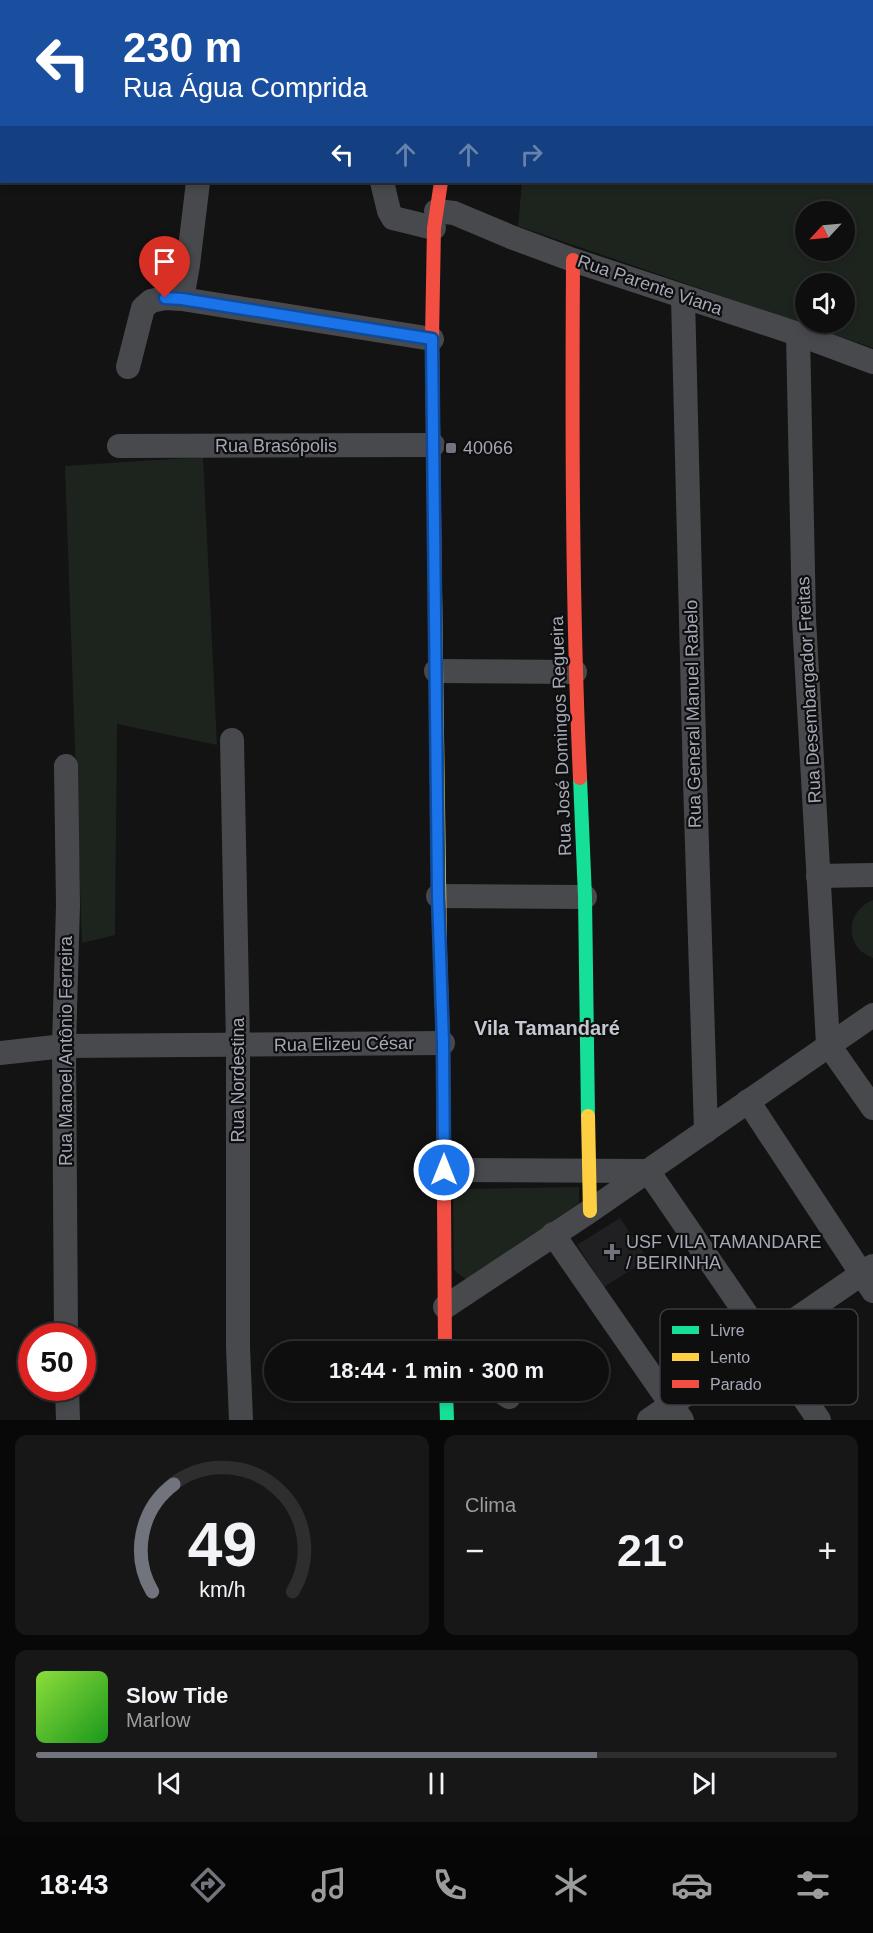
<!DOCTYPE html>
<html lang="pt">
<meta charset="utf-8">
<style>
:root{--surface:#0e0e0f;--page:#171718;--text:#f1f3f6;--muted:#9b9c9e;--line:#2e2e2f;--accent:#71747d}
body{margin:0;font-family:Arial,sans-serif;background:var(--page);color:var(--text);height:100vh;display:flex;flex-direction:column;font-size:22px;white-space:nowrap}
*{box-sizing:border-box;margin:0}
p{font-size:20px;color:var(--muted)}
.icon{flex:none;width:33px;height:33px;fill:none;stroke:currentColor;stroke-width:2;stroke-linecap:round;stroke-linejoin:round}
.map{position:relative;height:1420px;overflow:hidden}
.details{display:flex;flex-direction:column;gap:15px;padding:15px;background:#080808;flex:1}
.details>*{flex:none}
.hud{position:absolute;left:0px;top:0px;width:873px;height:183px;box-shadow:0 3px 9px #0003,0 0 0 2px var(--line);background:#1a4fa0;color:#fff;overflow:hidden}
.needle{width:39px;rotate:244deg}
.tools{position:absolute;left:795px;top:201px;display:grid;gap:12px}
.tools a{display:grid;place-items:center;width:60px;height:60px;border-radius:50%;background:var(--surface);box-shadow:0 3px 9px #0003,0 0 0 2px var(--line);font-size:30px}
.speed{position:absolute;left:18px;top:1323px;display:flex;gap:12px;font-size:30px;font-weight:700;text-align:center}
.speed>*{display:grid;place-content:center;width:78px;height:78px;border-radius:50%;background:var(--surface);box-shadow:0 3px 9px #0003,0 0 0 2px var(--line);line-height:1}
.speed .limit{border:9px solid #d22;background:#fff;color:#111}
.pin{position:absolute;display:grid;place-items:center;width:51px;height:51px;color:#fff;margin:-62px -26px;border-radius:50% 50% 50% 0;rotate:-45deg;box-shadow:0 0 6px #0007}
.pin .icon{rotate:45deg}
.me{position:absolute;width:66px;margin:-33px;rotate:0deg;stroke-linejoin:round;filter:drop-shadow(0 0 4px #0008)}
.turn{display:flex;align-items:center;gap:21px;height:126px;padding:0 24px;font-size:27px}
.turn .icon{width:78px;height:78px;stroke-width:2.5}
.turn b{display:block;font-size:42px;line-height:51px}
.lanes{display:flex;align-items:center;height:57px;padding:0 24px;background:#0003;justify-content:center;gap:30px;direction:ltr}
.lanes .off{opacity:.35}
.big{font-size:45px;font-weight:600;line-height:1.1}
.details .widget{flex:1;display:flex;flex-direction:column;justify-content:center;gap:9px;min-width:0;padding:0 21px;border-radius:12px;background:var(--page)}
.details .dial{align-items:center;gap:0}
.dial svg{height:156px;overflow:visible;fill:none;stroke:var(--line);stroke-width:7;stroke-linecap:round;text-anchor:middle}
.dial text{fill:var(--text);stroke:none}
.song{display:flex;align-items:center;gap:18px}
.cover{width:72px;height:72px;border-radius:9px;background:linear-gradient(135deg,hsl(90 70% 55%),hsl(120 70% 35%))}
.played{height:6px;border-radius:3px;background:linear-gradient(90deg,var(--accent) 70%,var(--line) 70%)}
.keys{display:flex;justify-content:space-around;direction:ltr}
.heat{display:flex;justify-content:space-between;align-items:center;font-size:33px;direction:ltr}
.details .tiles{flex:1;display:grid;gap:15px;grid-template-columns:1fr 1fr}
.widget:last-child{grid-column:span 2}
.trip{position:absolute;left:264px;top:1341px;width:345px;height:60px;border-radius:30px;background:var(--surface);box-shadow:0 3px 9px #0003,0 0 0 2px var(--line);font-weight:600;line-height:60px;text-align:center}
.dock{display:flex;height:96px;justify-content:space-around;align-items:center;background:#060606;color:var(--muted)}
.dock .icon{width:42px;height:42px}
.dock .current{color:var(--accent)}
.dock b{font-size:27px;color:var(--text)}
.map>svg:first-child{display:block}
.built{fill:#202022}
.green{fill:#1d241e;fill-rule:evenodd}
.lines{fill:none;stroke-linecap:round;stroke-linejoin:round}
.street{stroke:#48494c;stroke-width:24}
.fast{stroke:#16e098;stroke-width:14}
.slow{stroke:#ffcf43;stroke-width:14}
.jam{stroke:#f24e42;stroke-width:14}
.route-casing{stroke:#114b97;stroke-width:15}
.route{stroke:#1a73e8;stroke-width:10}
.poi-dot{fill:#71747d;stroke:#0e0e0f;stroke-width:2}
.labels{text-anchor:middle;dominant-baseline:central;stroke-width:4.5;stroke-linejoin:round;paint-order:stroke}
.street-label{font-size:18px;fill:#a4a8b5;stroke:#0e0e0f}
.poi-label{font-size:18px;fill:#a4a8b5;stroke:#0e0e0f;text-anchor:start}
.neighbourhood-label{font-size:20px;font-weight:bold;fill:#c5c8d1;stroke:#0e0e0f}
.key{fill:#0e0e0f;stroke:#3b3c41;stroke-width:1.5}
.key-label{font-size:16px;fill:#a4a8b5}
</style>
<div class="map">
<svg width="873" height="1420" viewBox="0 0 873 1420">
<rect width="100%" height="100%" fill="#131314"/>
<polygon class="built" points="620,1218 648,1259 604,1287 577,1245"/>
<g class="green">
<path d="M869,0h4v348l-355,-122 4,-44h350v-180l-3,-1zM806,212h38v38h-38zM806,284h38v38h-38z"/>
<polygon points="203,457 217,745 117,724 115,935 82,943 65,466"/>
<path d="M873,900v58c-29,-10 -28,-47 0,-58z"/>
<polygon points="579,1187 579,1207 473,1281 465,1279 454,1270 453,1197 468,1189"/>
</g>
<g class="lines">
<g class="street">
<polyline points="0,16 2,13"/>
<polyline points="382,182 389,211 393,218 434,228"/>
<polyline points="436,211 454,213 511,237 573,260 798,334 873,362"/>
<polyline points="683,297 695,781 706,1131"/>
<polyline points="182,299 188,265 198,182"/>
<polyline points="798,334 804,619 828,1044 873,1108"/>
<polyline points="128,367 143,308 151,301 165,298 182,299 432,339"/>
<polyline points="119,446 433,445"/>
<polyline points="436,671 575,672"/>
<polyline points="232,740 238,1045 238,1347 241,1420"/>
<polyline points="818,876 873,875"/>
<polyline points="438,896 585,897"/>
<polyline points="0,1053 64,1046 443,1043"/>
<polyline points="748,1101 873,1291"/>
<polyline points="444,1170 648,1171"/>
<polyline points="648,1171 819,1420"/>
<polyline points="553,1234 682,1420"/>
<polyline points="445,1307 590,1211 873,1015"/>
<polyline points="66,1336 64,1046 68,905 66,766"/>
<polyline points="67,1388 68,1420"/>
<polyline points="498,1390 509,1397"/>
<polyline points="649,1420 873,1266"/>
</g>
<g class="fast">
<polyline points="472,2 473,0"/>
<polyline points="580,778 585,897 588,1116"/>
<polyline points="446,1390 447,1420"/>
</g>
<g class="slow">
<polyline points="435,590 440,949"/>
<polyline points="588,1116 590,1211"/>
</g>
<g class="jam">
<path d="M573,260c-1,173 -1,345 7,518"/>
<polyline points="435,590 432,339 434,228 441,182"/>
<polyline points="440,949 443,1043 445,1352"/>
</g>
</g>
<g class="lines">
<defs>
<polyline id="route" points="165,298 182,299 432,339 438,896 443,1043 444,1170"/>
</defs>
<use href="#route" class="route-casing"/>
<use href="#route" class="route"/>
</g>
<g class="poi-dot">
<rect x="445" y="442" width="12" height="12" rx="3"/>
<path d="M609 1243h6v6h6v6h-6v6h-6v-6h-6v-6h6z"/>
</g>
<g class="labels">
<g class="street-label">
<text transform="translate(650 285) rotate(19)">Rua Parente Viana</text>
<text x="276" y="446">Rua Brasópolis</text>
<text transform="translate(809 690) rotate(-93)">Rua Desembargador Freitas</text>
<text transform="translate(693 714) rotate(-91)">Rua General Manuel Rabelo</text>
<text transform="translate(561 736) rotate(-92)">Rua José Domingos Regueira</text>
<text transform="translate(344 1044) rotate(-1)">Rua Elizeu César</text>
<text transform="translate(66 1051) rotate(-90)">Rua Manoel Antônio Ferreira</text>
<text transform="translate(238 1080) rotate(-90)">Rua Nordestina</text>
</g>
<g class="poi-label">
<text x="463" y="448">40066</text>
<text x="626" y="1242">USF VILA TAMANDARE<tspan x="626" dy="21">/ BEIRINHA</tspan></text>
</g>
<g class="neighbourhood-label">
<text x="547" y="1028">Vila Tamandaré</text>
</g>
</g>
<rect x="660" y="1309" width="198" height="96" rx="9" class="key"/>
<rect x="672" y="1326" width="27" height="8" fill="#16e098"/>
<rect x="672" y="1353" width="27" height="8" fill="#ffcf43"/>
<rect x="672" y="1380" width="27" height="8" fill="#f24e42"/>
<g class="key-label">
<text x="710" y="1336">Livre</text>
<text x="710" y="1363">Lento</text>
<text x="710" y="1390">Parado</text>
</g>
</svg>
<div class="tools">
<a><svg class="needle" viewBox="-14 -14 28 28"><path d="M0-13l5 13h-10z" fill="#e53935"/><path d="M0 13l5-13h-10z" fill="#9b9c9e"/></svg></a>
<a><svg class="icon" aria-label="sound" viewBox="0 0 24 24"><path d="M4 9h4l5-4v14l-5-4H4zM17 9q2 3 0 6"/></svg></a>
</div>
<div class="speed"><div class="limit">50</div></div>
<div class="pin" style="left:165px;top:298px;background:#d93025"><svg class="icon" aria-label="arrive" viewBox="0 0 24 24"><path d="M6 21V4h12l-3 4 3 4H6"/></svg></div>
<svg class="me" style="left:444px;top:1170px" viewBox="-20 -20 40 40"><circle r="17" fill="#1a73e8" stroke="#fff" stroke-width="3"/><path d="M0-11L8 9 0 5-8 9z" fill="#fff"/></svg>
<div class="trip">18:44 · 1 min · 300 m</div>
<div class="hud">
<div class="turn"><svg class="icon" aria-label="left" viewBox="0 0 24 24"><path d="M17 20v-9H6M10 6l-5 5 5 5"/></svg><div><b>230 m</b>Rua Água Comprida</div></div>
<div class="lanes"><svg class="icon" aria-label="left" viewBox="0 0 24 24"><path d="M17 20v-9H6M10 6l-5 5 5 5"/></svg><svg class="icon off" aria-label="ahead" viewBox="0 0 24 24"><path d="M12 20V5M6 11l6-6 6 6"/></svg><svg class="icon off" aria-label="ahead" viewBox="0 0 24 24"><path d="M12 20V5M6 11l6-6 6 6"/></svg><svg class="icon off" aria-label="right" viewBox="0 0 24 24"><path d="M7 20v-9h11M14 6l5 5-5 5"/></svg></div>
</div>
</div>
<section class="details">
<div class="tiles">
<div class="widget dial"><svg viewBox="0 0 100 80">
<path d="M14 69A42 42 0 1 1 86 69"/>
<path d="M14 69A42 42 0 0 1 25 14" stroke="#71747d"/>
<text x="50" y="56" font-size="32" font-weight="700">49</text>
<text x="50" y="72" font-size="11">km/h</text>
</svg></div>
<div class="widget"><p>Clima</p>
<div class="heat"><a>−</a><b class="big">21°</b><a>+</a></div>
</div>
<div class="widget">
<div class="song"><i class="cover"></i><div><b>Slow Tide</b><p>Marlow</p></div></div>
<div class="played"></div>
<div class="keys"><svg class="icon" aria-label="previous" viewBox="0 0 24 24"><path d="M18 5L8 12l10 7zM5 5v14"/></svg><svg class="icon" aria-label="pause" viewBox="0 0 24 24"><path d="M8 5v14M16 5v14"/></svg><svg class="icon" aria-label="next" viewBox="0 0 24 24"><path d="M6 5l10 7-10 7zM19 5v14"/></svg></div>
</div>
</div>
</section>
<nav class="dock">
<b>18:43</b>
<svg class="icon current" aria-label="directions" viewBox="0 0 24 24"><path d="M12 3l9 9-9 9-9-9zM9 14v-3h6M13 9l2 2-2 2"/></svg>
<svg class="icon" aria-label="music" viewBox="0 0 24 24"><path d="M9 18V5l10-2v13"/><circle cx="6" cy="18" r="3"/><circle cx="16" cy="16" r="3"/></svg>
<svg class="icon" aria-label="phone" viewBox="0 0 24 24"><path d="M5 4h4l2 5-3 2q2 4 5 5l2-3 5 2v4C11 20 4 13 5 4z"/></svg>
<svg class="icon" aria-label="climate" viewBox="0 0 24 24"><path d="M12 3v18M4 7l16 10M4 17L20 7"/></svg>
<svg class="icon" aria-label="car" viewBox="0 0 24 24"><path d="M5 17H2v-5l4-1 3-4h7l3 4 3 1v5h-3M9 17h6M6 11h13"/><circle cx="7" cy="17" r="2"/><circle cx="17" cy="17" r="2"/></svg>
<svg class="icon" aria-label="filters" viewBox="0 0 24 24"><path d="M4 7h16M4 17h16"/><circle cx="9" cy="7" r="2"/><circle cx="15" cy="17" r="2"/></svg>
</nav>
